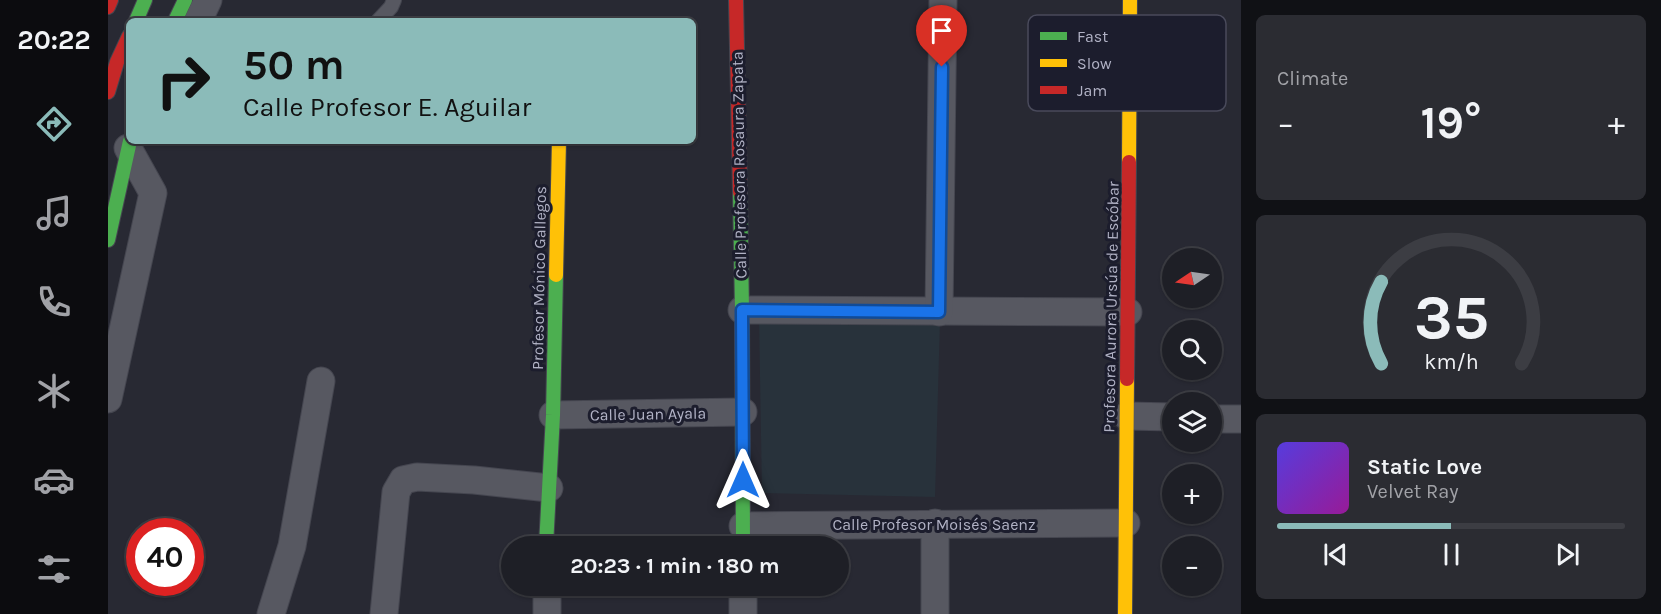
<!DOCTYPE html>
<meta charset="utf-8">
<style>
:root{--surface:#1e1f26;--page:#2b2c32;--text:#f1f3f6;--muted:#a1a2a7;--line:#3c3d43;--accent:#8bbbb9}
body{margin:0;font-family:Karla,sans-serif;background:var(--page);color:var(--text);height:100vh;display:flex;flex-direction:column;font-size:22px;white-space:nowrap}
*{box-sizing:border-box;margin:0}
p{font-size:20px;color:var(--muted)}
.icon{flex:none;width:33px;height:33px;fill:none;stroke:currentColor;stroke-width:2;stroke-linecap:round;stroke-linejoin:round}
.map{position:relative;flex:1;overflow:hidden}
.drawer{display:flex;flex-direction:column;gap:15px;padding:15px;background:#101115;width:420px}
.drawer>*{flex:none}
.top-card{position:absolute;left:18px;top:18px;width:570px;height:126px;border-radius:9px;box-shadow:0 2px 4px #0004,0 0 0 2px var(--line);background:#8bbbb9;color:#111;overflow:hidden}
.needle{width:39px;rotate:257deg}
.tools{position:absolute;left:1054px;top:248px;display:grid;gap:12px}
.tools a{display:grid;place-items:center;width:60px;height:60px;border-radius:50%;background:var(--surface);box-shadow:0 2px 4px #0004,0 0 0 2px var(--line);font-size:30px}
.speed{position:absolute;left:18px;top:518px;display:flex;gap:12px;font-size:30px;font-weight:700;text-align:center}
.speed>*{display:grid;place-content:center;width:78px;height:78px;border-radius:50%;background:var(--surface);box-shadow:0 2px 4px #0004,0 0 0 2px var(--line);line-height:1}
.speed .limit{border:9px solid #d22;background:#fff;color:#111}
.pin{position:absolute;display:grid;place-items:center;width:51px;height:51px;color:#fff;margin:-62px -26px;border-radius:50% 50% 50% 0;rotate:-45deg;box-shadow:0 0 6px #0007}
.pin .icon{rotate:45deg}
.me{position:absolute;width:66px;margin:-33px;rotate:0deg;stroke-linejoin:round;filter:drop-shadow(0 0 4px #0008)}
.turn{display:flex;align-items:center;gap:21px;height:126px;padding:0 18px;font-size:27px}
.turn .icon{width:78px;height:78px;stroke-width:2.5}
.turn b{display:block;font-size:42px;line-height:51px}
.big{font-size:45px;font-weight:700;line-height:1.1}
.drawer .card{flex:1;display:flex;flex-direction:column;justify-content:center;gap:9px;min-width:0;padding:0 21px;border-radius:9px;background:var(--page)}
.drawer .dial{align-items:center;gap:0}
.dial svg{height:156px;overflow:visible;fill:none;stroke:var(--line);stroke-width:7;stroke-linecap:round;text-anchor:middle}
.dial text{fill:var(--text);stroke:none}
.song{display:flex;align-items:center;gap:18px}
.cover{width:72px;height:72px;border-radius:9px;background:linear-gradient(135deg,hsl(250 70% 55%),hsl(300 70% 35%))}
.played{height:6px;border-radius:3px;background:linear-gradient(90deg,var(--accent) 50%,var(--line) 50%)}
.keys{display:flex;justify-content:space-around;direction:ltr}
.heat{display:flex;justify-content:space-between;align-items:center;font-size:33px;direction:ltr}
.trip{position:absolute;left:393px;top:536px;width:348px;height:60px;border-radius:30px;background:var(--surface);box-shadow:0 2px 4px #0004,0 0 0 2px var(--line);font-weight:700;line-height:60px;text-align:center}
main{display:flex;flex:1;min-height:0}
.menu{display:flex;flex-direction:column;width:108px;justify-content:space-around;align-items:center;background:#0c0c0f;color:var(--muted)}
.menu .icon{width:42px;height:42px}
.menu .active{color:var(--accent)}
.menu b{font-size:27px;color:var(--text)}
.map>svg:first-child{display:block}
.green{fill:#28323b}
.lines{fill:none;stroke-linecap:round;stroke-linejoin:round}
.lane-casing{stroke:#454650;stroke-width:16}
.street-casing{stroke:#454650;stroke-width:29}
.fast-casing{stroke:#454650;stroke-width:16}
.slow-casing{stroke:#454650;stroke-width:16}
.jam-casing{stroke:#454650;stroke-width:16}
.lane{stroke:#575861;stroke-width:14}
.street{stroke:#575861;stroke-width:27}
.fast{stroke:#4caf50;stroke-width:14}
.slow{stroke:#ffc107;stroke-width:14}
.jam{stroke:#c62828;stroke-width:14}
.route-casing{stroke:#114b97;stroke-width:15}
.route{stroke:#1a73e8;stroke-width:10}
.labels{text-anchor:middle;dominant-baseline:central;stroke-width:6;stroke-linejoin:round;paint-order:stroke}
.street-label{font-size:16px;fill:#b1b2c5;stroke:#1c1d2d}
.key{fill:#1c1d2d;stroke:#494a5b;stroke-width:1.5}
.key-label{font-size:16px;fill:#b1b2c5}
</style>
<main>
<nav class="menu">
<b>20:22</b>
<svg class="icon active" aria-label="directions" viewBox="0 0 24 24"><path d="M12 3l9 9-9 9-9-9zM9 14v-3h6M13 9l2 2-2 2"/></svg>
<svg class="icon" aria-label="music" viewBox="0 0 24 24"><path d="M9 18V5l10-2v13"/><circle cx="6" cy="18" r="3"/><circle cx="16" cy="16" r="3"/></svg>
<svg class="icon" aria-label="phone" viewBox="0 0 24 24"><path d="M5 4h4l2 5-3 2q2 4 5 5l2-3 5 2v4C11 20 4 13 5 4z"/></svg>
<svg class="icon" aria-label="climate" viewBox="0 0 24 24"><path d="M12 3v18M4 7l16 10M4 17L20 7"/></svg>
<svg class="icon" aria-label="car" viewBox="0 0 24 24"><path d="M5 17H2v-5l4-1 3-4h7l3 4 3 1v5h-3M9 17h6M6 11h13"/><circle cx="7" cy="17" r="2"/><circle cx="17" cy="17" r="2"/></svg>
<svg class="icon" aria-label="filters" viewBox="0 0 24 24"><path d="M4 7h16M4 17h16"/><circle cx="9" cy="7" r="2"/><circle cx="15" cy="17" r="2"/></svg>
</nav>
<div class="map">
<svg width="1133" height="614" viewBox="0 0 1133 614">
<rect width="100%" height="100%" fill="#282933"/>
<polygon class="green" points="651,317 832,320 827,497 654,493"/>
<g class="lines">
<defs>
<polyline id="lane" points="270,21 283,7 286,0"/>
<g id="street">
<polyline points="90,21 100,0"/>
<polyline points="634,310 1020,312"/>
<polyline points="831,312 835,0"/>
<polyline points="0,399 45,193 20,148"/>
<polyline points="445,415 635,412"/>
<polyline points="1019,416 1065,417"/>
<polyline points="1104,419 1133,419"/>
<polyline points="635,526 1018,523"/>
<polyline points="439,585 439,614"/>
<polyline points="163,614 184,546 213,381"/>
<polyline points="276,614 288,492 295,480 309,477 366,480 441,488"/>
<polyline points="635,614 635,585"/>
<polyline points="827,614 827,523"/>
</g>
<g id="fast">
<polyline points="28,21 37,0"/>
<polyline points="67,21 77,0"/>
<polyline points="632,192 634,310 635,546"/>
<polyline points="0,240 22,141"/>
<polyline points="438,546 445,415 448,275"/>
</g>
<g id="slow">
<polyline points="1021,162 1022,0"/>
<polyline points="448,275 451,141"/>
<polyline points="1017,614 1019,379"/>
</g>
<g id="jam">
<polyline points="628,0 632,192"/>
<polyline points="0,7 3,0"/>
<polyline points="0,92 9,62 21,36"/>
<polyline points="1019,379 1021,162"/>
</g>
</defs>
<use href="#lane" class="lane-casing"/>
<use href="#street" class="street-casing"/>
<use href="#fast" class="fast-casing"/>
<use href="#slow" class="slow-casing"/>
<use href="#jam" class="jam-casing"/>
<use href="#lane" class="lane"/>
<use href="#street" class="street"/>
<use href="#fast" class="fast"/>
<use href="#slow" class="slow"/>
<use href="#jam" class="jam"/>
</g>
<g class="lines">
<defs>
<polyline id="route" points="635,480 634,310 831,312 834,67"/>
</defs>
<use href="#route" class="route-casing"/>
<use href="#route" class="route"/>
</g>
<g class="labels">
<g class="street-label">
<text transform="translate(631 165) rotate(-91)">Calle Profesora Rosaura Zapata</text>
<text transform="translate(431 278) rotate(-89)">Profesor Mónico Gallegos</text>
<text transform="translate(1003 307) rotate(-89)">Profesora Aurora Ursúa de Escóbar</text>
<text transform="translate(540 414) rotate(-1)">Calle Juan Ayala</text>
<text x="826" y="524">Calle Profesor Moisés Saenz</text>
</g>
</g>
<rect x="920" y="15" width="198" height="96" rx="9" class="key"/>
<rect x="932" y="32" width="27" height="8" fill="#4caf50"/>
<rect x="932" y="59" width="27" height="8" fill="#ffc107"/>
<rect x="932" y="86" width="27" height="8" fill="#c62828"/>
<g class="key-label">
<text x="969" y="42">Fast</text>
<text x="969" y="69">Slow</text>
<text x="969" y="96">Jam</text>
</g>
</svg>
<div class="tools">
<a><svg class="needle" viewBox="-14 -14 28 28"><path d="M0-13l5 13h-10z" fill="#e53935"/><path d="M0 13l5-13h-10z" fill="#a1a2a7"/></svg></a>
<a><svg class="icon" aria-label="search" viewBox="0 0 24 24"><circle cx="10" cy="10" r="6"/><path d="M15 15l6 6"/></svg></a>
<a><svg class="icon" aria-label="layers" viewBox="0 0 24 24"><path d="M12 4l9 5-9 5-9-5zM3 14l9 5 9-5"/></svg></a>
<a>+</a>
<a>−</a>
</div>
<div class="speed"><div class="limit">40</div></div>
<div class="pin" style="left:834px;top:67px;background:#d93025"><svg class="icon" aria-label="arrive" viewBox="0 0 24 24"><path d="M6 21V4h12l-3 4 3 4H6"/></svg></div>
<svg class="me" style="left:635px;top:480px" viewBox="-20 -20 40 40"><path d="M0-17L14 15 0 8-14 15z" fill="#1a73e8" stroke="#fff" stroke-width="4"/></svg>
<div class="trip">20:23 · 1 min · 180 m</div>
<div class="top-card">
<div class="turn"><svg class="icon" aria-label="right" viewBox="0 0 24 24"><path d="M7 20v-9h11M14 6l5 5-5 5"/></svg><div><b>50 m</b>Calle Profesor E. Aguilar</div></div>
</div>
</div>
<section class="drawer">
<div class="card"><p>Climate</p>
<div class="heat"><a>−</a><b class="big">19°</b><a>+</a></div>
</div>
<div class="card dial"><svg viewBox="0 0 100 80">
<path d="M14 69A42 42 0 1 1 86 69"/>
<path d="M14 69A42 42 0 0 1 14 27" stroke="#8bbbb9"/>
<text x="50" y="56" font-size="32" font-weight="700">35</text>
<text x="50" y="72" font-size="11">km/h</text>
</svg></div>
<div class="card">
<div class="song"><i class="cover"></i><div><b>Static Love</b><p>Velvet Ray</p></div></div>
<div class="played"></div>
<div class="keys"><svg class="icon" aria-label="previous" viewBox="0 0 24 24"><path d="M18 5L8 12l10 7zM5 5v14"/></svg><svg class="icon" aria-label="pause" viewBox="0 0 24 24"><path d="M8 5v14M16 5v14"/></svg><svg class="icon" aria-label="next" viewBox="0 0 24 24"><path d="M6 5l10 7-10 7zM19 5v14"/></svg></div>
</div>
</section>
</main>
